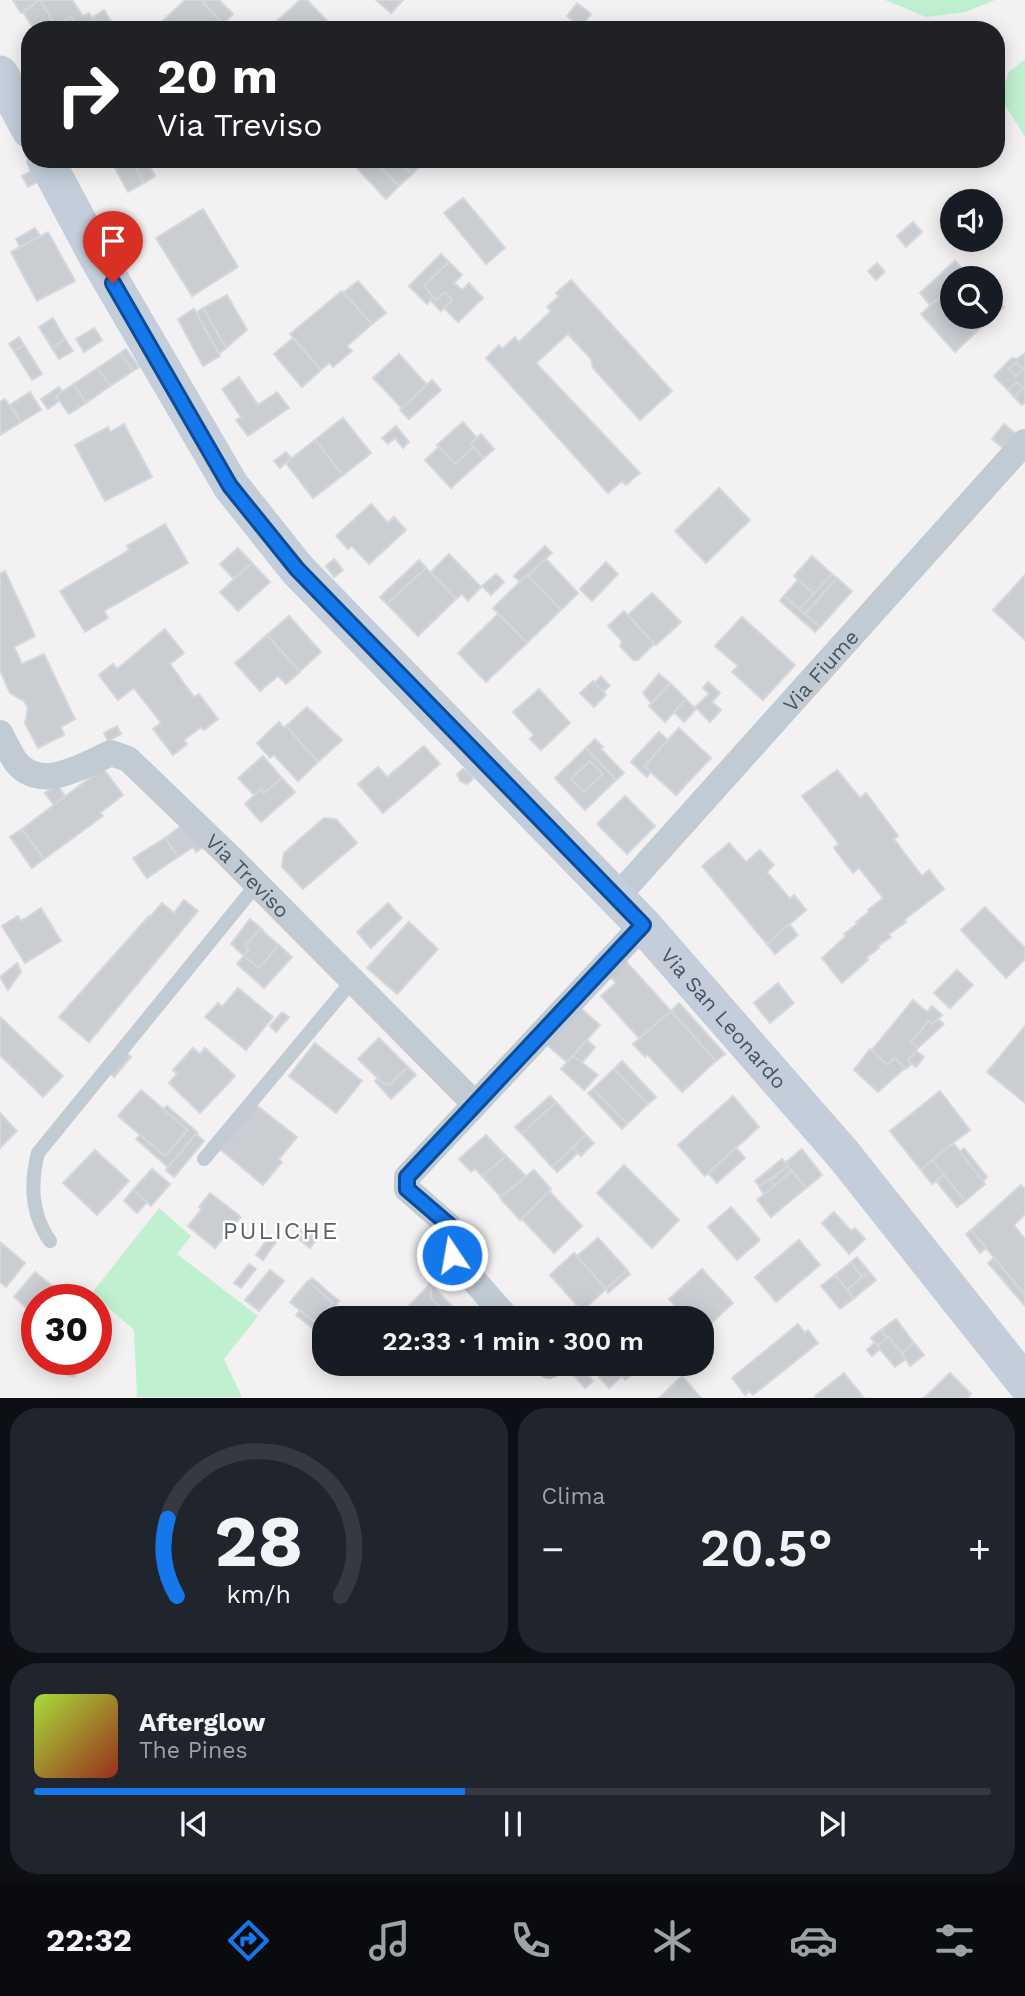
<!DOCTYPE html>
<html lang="it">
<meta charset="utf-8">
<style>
:root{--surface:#171b24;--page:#20242c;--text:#f1f3f6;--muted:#9ea1a6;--line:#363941;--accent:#1477ea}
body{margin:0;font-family:"Work Sans",sans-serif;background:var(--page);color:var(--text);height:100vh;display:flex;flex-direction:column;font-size:26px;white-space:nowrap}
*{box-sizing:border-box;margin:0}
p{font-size:23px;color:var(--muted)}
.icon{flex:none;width:38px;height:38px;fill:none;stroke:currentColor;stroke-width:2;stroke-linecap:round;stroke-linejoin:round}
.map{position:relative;height:1398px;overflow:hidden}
.sheet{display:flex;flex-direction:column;gap:10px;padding:10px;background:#0d0f14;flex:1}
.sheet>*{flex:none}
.hud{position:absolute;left:21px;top:21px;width:984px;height:147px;border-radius:28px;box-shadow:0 4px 18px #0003;background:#202124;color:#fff;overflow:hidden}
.fabs{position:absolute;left:940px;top:189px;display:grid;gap:14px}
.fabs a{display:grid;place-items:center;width:63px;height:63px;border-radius:50%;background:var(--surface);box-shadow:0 4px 18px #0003;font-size:35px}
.speed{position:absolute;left:21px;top:1284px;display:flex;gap:14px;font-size:35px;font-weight:700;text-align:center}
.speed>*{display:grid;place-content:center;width:91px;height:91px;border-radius:50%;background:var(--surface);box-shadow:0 4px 18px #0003;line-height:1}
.speed .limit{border:10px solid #d22;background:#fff;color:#111}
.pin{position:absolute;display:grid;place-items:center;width:60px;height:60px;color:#fff;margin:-72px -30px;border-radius:50% 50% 50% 0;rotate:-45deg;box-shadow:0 0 7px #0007}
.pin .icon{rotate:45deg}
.me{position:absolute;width:77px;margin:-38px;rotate:348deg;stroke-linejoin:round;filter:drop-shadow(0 0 5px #0008)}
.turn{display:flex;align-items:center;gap:24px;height:147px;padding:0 21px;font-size:32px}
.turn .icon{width:91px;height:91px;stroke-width:2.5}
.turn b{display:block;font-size:49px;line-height:60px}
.big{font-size:52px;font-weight:600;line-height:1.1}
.sheet .tile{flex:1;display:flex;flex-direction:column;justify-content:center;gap:10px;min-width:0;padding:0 24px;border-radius:28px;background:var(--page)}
.sheet .dial{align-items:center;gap:0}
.dial svg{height:182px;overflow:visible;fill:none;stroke:var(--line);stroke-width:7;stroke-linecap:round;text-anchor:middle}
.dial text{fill:var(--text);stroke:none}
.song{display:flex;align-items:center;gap:21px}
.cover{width:84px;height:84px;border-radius:10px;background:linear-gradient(135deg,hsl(80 70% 55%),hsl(10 70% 35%))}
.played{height:7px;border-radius:4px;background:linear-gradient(90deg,var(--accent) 45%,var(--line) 45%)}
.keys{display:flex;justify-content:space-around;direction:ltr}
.heat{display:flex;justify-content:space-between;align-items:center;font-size:38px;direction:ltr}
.sheet .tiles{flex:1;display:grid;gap:10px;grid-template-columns:1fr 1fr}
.tile:last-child{grid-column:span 2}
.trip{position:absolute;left:312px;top:1306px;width:402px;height:70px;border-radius:28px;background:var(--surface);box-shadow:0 4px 18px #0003;font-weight:600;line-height:70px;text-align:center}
.menu{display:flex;height:112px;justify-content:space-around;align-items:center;background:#090b0e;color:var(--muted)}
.menu .icon{width:49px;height:49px}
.menu .selected{color:var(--accent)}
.menu b{font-size:32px;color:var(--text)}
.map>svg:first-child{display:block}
.green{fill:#bff1d1}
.building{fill:#caced3;stroke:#d4d7dc;stroke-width:2;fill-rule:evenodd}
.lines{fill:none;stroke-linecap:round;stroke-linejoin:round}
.lane{stroke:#c1cbd3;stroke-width:14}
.street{stroke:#c1cbd3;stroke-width:26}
.secondary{stroke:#c3ceda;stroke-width:37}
.route-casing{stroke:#0d4d98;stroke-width:18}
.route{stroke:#1477ea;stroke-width:12}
.labels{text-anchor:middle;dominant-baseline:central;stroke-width:5;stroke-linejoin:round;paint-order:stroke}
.street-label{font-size:21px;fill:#48555f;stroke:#fff}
.quarter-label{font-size:24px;letter-spacing:2px;fill:#5d6166;stroke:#fff}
</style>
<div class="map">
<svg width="1025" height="1398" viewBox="0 0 1025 1398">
<rect width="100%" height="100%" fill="#f3f1f1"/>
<g class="green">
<polygon points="885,0 995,0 966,12 926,17"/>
<polygon points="1025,59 1025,137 1000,97 1009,72"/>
<polygon points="159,1208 191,1236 177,1254 258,1316 224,1359 242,1397 137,1397 134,1330 92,1293"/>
</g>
<g class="building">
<polygon points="13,0 40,0 21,13"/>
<polygon points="40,0 56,26 51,30 35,30 23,12"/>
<polygon points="40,0 72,0 83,16 89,13 100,30 80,30 71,16 56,26"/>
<polygon points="185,0 201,0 226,27 223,30 153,30"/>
<polygon points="201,0 219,0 233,14 223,24"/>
<polygon points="300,0 307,0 332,26 328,30 285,30 277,21"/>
<polygon points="376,0 403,0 391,13"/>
<polygon points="577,3 591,14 581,27 567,16"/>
<polygon points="104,10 112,23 100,30 92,18"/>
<polygon points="71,16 80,30 51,30 56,26"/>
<polygon points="110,159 131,159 144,183 128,192"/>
<polygon points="353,159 373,159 399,186 386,199 351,162"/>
<polygon points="373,159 398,159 412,174 399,186"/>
<polygon points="398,159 413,159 420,166 412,174"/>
<polygon points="146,160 155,176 144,183 135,166"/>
<polygon points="31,171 37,182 28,187 22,176"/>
<polygon points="463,198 505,248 486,264 444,213"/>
<polygon points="203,209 238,267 192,296 156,238"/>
<polygon points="913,222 922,232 906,247 897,236"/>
<polygon points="35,228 40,236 20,247 16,239"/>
<polygon points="48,232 75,281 37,301 11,252"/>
<polygon points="441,254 449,262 424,286 434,297 427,304 409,286"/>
<polygon points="955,261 967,273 961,278 952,278 952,286 930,305 920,293"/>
<polygon points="449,262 462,275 454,283 462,290 469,283 483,298 458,322 444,308 452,300 445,292 436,300 424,286"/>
<polygon points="877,263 885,272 876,280 868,271"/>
<polygon points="571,280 672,391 640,420 593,368 591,359 568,334 536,363 640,473 626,485 622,481 608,493 486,358 499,345 502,349 515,337 519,342 551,311 547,307 559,296 556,293"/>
<polygon points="358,281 386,313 372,324 343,293"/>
<polygon points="952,286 952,317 960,317 975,333 955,352 921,314"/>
<polygon points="342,291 372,324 347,346 352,351 333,367 329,363 321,370 290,334"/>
<polygon points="445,292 452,300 441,311 430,300 434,297 436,300"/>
<polygon points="990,292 1004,307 985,324 979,317 990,317"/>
<polygon points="227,295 247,330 226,348 203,308"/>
<polygon points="203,308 226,348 219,354 196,313"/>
<polygon points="194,309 220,356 203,366 178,319"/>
<polygon points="960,317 979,317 985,324 975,333"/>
<polygon points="53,318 65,339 52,348 39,327"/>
<polygon points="94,328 102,340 84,352 76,339"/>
<polygon points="19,337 24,345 14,351 9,344"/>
<polygon points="293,338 321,370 302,387 274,354"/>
<polygon points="65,339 73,351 59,359 52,348"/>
<polygon points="24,345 42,374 32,380 14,351"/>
<polygon points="126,349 139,367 133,371 120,353"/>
<polygon points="120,353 133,371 110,386 98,368"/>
<path d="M1025,353v49l-3,3 -8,-8 9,-9 -6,-6 -9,8 -14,-14 18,-18 5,1zM1016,362l7,7 -7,7 -7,-7z"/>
<polygon points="399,354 427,385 402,408 373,378"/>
<polygon points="1016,362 1023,369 1016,376 1009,369"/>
<polygon points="98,368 110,386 86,403 74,384"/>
<polygon points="239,377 258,405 277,392 289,408 248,436 236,420 241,417 222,389"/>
<polygon points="432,380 441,390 409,419 400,410"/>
<polygon points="1017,382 1023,388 1014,397 1008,390"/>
<polygon points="74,384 86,403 69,414 56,396"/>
<polygon points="59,387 62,392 56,396 59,401 48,409 41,399"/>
<polygon points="30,392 41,410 21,422 10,405"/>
<polygon points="5,399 21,422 0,435 0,402"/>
<polygon points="343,418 371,453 343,475 315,440"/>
<polygon points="463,422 477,438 471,443 474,447 455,464 437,445"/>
<polygon points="124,424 152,477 105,501 75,445 108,427 110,432"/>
<polygon points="1004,424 1016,434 1004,449 992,439"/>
<polygon points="396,426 409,442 403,448 395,438 388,444 382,438"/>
<polygon points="481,434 494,449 484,458 471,443"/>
<polygon points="315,440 343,475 313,498 286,463"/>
<polygon points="439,447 455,464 474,447 484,458 451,488 425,460"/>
<polygon points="286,452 291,458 280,468 274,461"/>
<polygon points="719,488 750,520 706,563 675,531"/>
<polygon points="371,504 388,523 394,517 406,530 369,564 352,546 348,549 336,536"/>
<polygon points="165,524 188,563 104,611 108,618 85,632 60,591 129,550 127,546"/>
<polygon points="545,546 552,553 520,582 514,576"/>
<polygon points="238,548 252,563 234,579 220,564"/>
<polygon points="449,554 481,587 468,601 462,594 456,599 431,572"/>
<polygon points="812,556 832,574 814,594 794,576"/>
<polygon points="334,559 343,570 334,577 326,566"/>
<polygon points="546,559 578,593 561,610 528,576"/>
<polygon points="419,560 426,568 387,604 380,597"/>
<polygon points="606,562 618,574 592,601 580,589"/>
<polygon points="252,563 270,582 238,611 220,592"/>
<polygon points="426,568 456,599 418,636 387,604"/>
<polygon points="5,571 35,636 14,647 22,664 44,654 75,719 61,727 64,735 38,748 25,723 28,708 24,701 10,693 0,670 0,574"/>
<polygon points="496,574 504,582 491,595 482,586"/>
<polygon points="832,574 837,578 805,614 799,609"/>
<polygon points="527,575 561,610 527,643 493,608"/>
<polygon points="1025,575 1025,640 993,610"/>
<polygon points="837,578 852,591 820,627 805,614"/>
<polygon points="798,580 814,594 799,609 784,596"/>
<polygon points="652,593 681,622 656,645 628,615"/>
<polygon points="784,596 820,627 815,632 780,601"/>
<polygon points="624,611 654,644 638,660 633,660 620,646 622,641 608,626"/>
<polygon points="498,614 527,643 486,682 458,653"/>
<polygon points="289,616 321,652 300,671 267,635"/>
<polygon points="742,617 795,665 763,700 732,672 738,666 715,646"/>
<polygon points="165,629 184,653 170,664 194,697 199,694 218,719 204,730 201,727 184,740 187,744 173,755 153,729 161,723 134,688 118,700 99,675 113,664 117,669"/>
<polygon points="267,635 300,672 286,684 278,676 260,691 235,663"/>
<polygon points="659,674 670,683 651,703 643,693"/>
<polygon points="601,676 610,686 603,692 594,683"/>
<polygon points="593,681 606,695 594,707 580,693"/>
<polygon points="708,682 720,693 712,702 721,710 710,722 695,707 709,694 703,688"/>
<polygon points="670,683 686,699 665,722 649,706"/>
<polygon points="539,689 570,723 541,750 530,739 534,735 513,712"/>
<polygon points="686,699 696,709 684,722 674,712"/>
<polygon points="307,707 342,740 318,762 286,726"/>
<polygon points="279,722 284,728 286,726 318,762 298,781 274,755 270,758 257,743"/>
<polygon points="117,726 121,734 108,741 104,733"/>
<polygon points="679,728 711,758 676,795 644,766"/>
<polygon points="659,732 668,740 644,766 651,772 647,777 631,762"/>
<polygon points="595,739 603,747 601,749 624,773 616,780 586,748"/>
<polygon points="424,746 440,764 383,813 358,784 378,767 387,777"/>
<path d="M586,748l30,32 -31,30 -30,-32zM590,761l13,13 -19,18 -13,-13z"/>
<polygon points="263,756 282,778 264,793 261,789 255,796 238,778"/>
<polygon points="590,761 603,774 584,792 571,779"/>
<polygon points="103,768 123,795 100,813 103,816 44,859 22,829"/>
<polygon points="463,769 468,771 473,779 467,784 460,781 457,774"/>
<polygon points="837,770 860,798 866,793 898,836 894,839 922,876 929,870 944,889 904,920 906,922 889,934 891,937 878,946 879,948 866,958 868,960 842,983 822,958 846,936 844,934 858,923 856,922 869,912 868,910 883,898 859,868 853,873 834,848 839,844 802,796"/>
<polygon points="282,778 295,792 261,822 245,804 261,789 264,793"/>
<polygon points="57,784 65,796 54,805 45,793"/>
<polygon points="625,796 655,826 627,854 597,824"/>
<polygon points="324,818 336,819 357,843 303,889 282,867 284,853"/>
<polygon points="189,820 209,843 196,852 193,847 178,857 165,838"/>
<polygon points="22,829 44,859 32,868 10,837"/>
<polygon points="165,838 178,857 147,878 133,858"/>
<polygon points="729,843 746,862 760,850 774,865 767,872 790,899 794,895 806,910 767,944 702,866"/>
<polygon points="184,900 198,911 89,1042 59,1017 149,916 150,917 162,903 174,913"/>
<polygon points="388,903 402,918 371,948 357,932"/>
<polygon points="985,907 1025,948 1025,959 1006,978 961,930"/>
<polygon points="41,908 61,941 25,963 2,926 18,916 21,921"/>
<polygon points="250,919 264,931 260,929 245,946 249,949 244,956 231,944"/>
<polygon points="409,922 438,949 397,994 367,968"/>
<polygon points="789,924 798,935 775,954 767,944"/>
<polygon points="260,929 279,945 259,968 244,956 249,949 245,946"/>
<polygon points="279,945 292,957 264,988 237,964 244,956 259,968"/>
<polygon points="620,955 671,1011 639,1038 601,996 616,983 605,970"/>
<polygon points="17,963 21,972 8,990 0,977"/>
<polygon points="957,970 973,985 950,1008 934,993"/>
<polygon points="778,983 794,1003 770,1023 754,1003"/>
<polygon points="238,988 273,1017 246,1050 205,1017 218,1003 222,1007"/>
<polygon points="913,1000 927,1012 932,1006 942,1015 932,1024 929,1021 911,1042 918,1048 908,1061 911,1064 906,1069 894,1058 888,1065 872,1050"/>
<polygon points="679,1003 725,1054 716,1061 671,1011"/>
<polygon points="579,1007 600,1025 567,1062 546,1044"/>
<polygon points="671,1011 716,1061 682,1092 647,1054 645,1057 633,1044"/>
<polygon points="282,1012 289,1017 276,1032 270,1026"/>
<polygon points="0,1017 63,1076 43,1097 0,1055"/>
<polygon points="938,1019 944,1024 918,1048 911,1042 929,1021 932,1024"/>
<polygon points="1025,1026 1025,1103 987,1072"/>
<polygon points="379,1038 408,1067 389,1085 386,1083 385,1085 358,1059"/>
<polygon points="587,1040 595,1047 581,1064 573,1056"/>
<polygon points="315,1043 362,1081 336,1113 289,1076"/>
<polygon points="193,1048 200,1054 205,1048 235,1076 200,1113 169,1083 177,1074 173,1070"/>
<polygon points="870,1049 888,1065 894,1058 905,1068 878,1092 854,1070"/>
<polygon points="124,1051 131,1057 114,1077 107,1071"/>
<polygon points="916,1051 924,1057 916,1067 908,1061"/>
<polygon points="573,1056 598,1075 584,1090 561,1069"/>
<polygon points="622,1061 656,1097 648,1104 614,1069"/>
<polygon points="408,1067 416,1075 391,1099 375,1081 377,1079 385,1085 386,1083 389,1085"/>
<polygon points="614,1069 648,1104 627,1124 593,1089"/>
<polygon points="593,1089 627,1124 622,1129 588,1093"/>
<polygon points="141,1090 188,1130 165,1156 118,1116"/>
<polygon points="940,1091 970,1130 953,1143 955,1145 953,1147 951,1145 921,1170 890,1131"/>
<polygon points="550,1096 556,1102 522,1134 515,1127"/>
<polygon points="733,1096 759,1127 705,1176 678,1145"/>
<polygon points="556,1102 586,1135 552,1167 522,1134"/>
<polygon points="256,1105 297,1137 279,1159 282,1162 263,1185 220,1149"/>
<polygon points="167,1106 198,1133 168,1167 136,1139 140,1135 165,1156 188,1130 163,1109"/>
<polygon points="0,1113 17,1131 0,1148"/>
<polygon points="196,1134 204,1141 174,1177 166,1170"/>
<polygon points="486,1135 506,1156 482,1176 475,1169 471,1172 459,1159"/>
<polygon points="586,1135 594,1143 581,1156 573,1147"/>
<polygon points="951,1145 955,1145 985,1184 965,1201 932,1160"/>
<polygon points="573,1147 578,1153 557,1172 552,1167"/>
<polygon points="736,1148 745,1158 717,1183 708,1173"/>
<polygon points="964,1148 987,1177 983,1181 960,1152"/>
<polygon points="802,1149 822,1175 806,1188 785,1163"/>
<polygon points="95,1150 129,1181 97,1215 63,1183"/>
<polygon points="506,1156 526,1176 501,1197 482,1176"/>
<polygon points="782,1159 788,1166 760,1187 755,1181"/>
<polygon points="932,1160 944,1175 932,1184 921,1170"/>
<polygon points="624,1165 679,1220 652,1248 597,1193"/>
<polygon points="788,1166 792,1171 774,1186 770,1181"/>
<polygon points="152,1169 170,1184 151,1206 133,1190"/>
<polygon points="534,1170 551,1189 520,1220 500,1198"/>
<polygon points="792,1171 806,1188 771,1217 757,1200"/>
<polygon points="944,1175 965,1201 957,1207 936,1181"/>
<polygon points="769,1179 774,1186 764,1194 759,1187"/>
<polygon points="1021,1185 1025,1189 1025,1214 1014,1225 1025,1239 1025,1295 971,1230"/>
<polygon points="133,1190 147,1202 137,1213 124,1201"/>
<polygon points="549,1191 582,1226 554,1253 522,1219"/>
<polygon points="210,1193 241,1217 215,1248 188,1226 202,1209 199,1207"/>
<polygon points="731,1207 760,1240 737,1260 708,1227"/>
<polygon points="834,1212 851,1231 855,1228 865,1239 849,1254 822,1223"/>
<polygon points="305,1226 319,1236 310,1248 296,1237"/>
<polygon points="971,1230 986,1248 980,1253 966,1234"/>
<polygon points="269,1237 276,1242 263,1260 256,1255"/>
<polygon points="598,1238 627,1270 606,1289 576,1257"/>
<polygon points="799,1240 820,1265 776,1302 755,1277"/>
<polygon points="0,1242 25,1263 6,1287 0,1282"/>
<polygon points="574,1253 606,1289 582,1311 550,1275"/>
<polygon points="857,1257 870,1273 866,1277 865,1274 862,1277 851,1262"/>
<polygon points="994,1258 1025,1295 1025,1306 988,1263"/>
<polygon points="851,1262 862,1277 847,1290 835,1275"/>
<polygon points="249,1264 256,1269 241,1288 234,1283"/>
<polygon points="702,1269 733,1303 702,1332 702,1318 686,1318 669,1299"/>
<polygon points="270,1270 284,1281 259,1311 245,1300"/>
<polygon points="627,1270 630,1274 608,1293 606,1289"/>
<polygon points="35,1272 70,1300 37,1300 37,1317 14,1297"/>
<polygon points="870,1273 876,1280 854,1298 847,1290 865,1274 866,1277"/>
<polygon points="835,1275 854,1298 840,1309 821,1286"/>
<polygon points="312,1278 339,1301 315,1330 296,1315 300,1310 316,1323 333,1303 308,1282"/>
<polygon points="308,1281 333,1303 316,1323 290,1302"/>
<polygon points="430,1284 456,1310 450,1316 431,1299"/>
<polygon points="430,1284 431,1299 441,1308 431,1318 397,1318"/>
<polygon points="441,1308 450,1316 456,1310 464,1318 431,1318"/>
<polygon points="896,1319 914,1343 902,1353 881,1330"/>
<polygon points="798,1324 805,1333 808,1330 818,1343 753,1395 749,1391 745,1395 732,1378"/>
<polygon points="881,1330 887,1338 877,1346 871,1338"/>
<polygon points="889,1337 906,1359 895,1367 877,1346"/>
<polygon points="875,1342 880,1349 872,1356 867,1350"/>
<polygon points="914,1343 924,1355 910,1366 902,1353"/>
<polygon points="51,1360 82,1360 74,1377 47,1367"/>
<polygon points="587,1363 636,1363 609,1388"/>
<polygon points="578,1365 593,1381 585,1388 571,1372"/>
<polygon points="633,1366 637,1370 625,1380 622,1376"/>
<polygon points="844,1373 864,1398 816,1398 815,1396"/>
<polygon points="950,1373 971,1394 967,1398 924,1398"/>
<polygon points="682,1376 701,1398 659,1398"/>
</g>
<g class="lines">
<g class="lane">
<polyline points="204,1159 353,980"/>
<path d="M50,1241c-19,-27 -20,-57 -12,-88l219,-269"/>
</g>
<g class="street">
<path id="s1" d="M0,733c5,10 10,20 16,29 25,31 68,3 95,-9l17,6 102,98 245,247"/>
<path id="s2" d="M616,898l409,-456"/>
<polyline points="507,1318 452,1255 448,1225 407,1189 407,1177 643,925"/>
<polyline points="546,1363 549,1366"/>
</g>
<g class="secondary">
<polyline points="0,74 30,130"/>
<path id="s3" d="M45,159l54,101 132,226 66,83 346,356 200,229 182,229"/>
</g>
</g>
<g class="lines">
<defs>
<polyline id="route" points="113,283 230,486 297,569 643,925 407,1177 407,1189 449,1225 452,1255"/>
</defs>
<use href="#route" class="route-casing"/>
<use href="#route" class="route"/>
</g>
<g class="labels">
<g class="street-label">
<text stroke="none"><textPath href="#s2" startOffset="306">Via Fiume</textPath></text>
<text stroke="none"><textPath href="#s1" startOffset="322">Via Treviso</textPath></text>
<text stroke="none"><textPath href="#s3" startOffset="1102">Via San Leonardo</textPath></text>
</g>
<g class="quarter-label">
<text x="281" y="1231">PULICHE</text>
</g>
</g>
</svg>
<div class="fabs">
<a><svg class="icon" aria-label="sound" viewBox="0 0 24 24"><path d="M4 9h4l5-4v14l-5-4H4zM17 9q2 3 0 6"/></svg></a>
<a><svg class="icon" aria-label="search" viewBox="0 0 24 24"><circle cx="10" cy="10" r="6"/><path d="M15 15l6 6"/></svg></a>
</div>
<div class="speed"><div class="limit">30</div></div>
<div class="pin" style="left:113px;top:283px;background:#d93025"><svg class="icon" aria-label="arrive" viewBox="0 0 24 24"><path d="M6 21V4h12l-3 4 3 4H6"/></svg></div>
<svg class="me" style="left:452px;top:1255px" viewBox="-20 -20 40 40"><circle r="17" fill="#1477ea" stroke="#fff" stroke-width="3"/><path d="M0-11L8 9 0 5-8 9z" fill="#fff"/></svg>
<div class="trip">22:33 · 1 min · 300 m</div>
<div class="hud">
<div class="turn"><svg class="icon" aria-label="right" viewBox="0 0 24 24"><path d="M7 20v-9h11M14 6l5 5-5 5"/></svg><div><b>20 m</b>Via Treviso</div></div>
</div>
</div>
<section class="sheet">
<div class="tiles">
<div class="tile dial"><svg viewBox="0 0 100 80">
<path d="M14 69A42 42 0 1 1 86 69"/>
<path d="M14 69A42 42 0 0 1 10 35" stroke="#1477ea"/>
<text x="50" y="56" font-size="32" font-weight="700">28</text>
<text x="50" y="72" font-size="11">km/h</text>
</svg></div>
<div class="tile"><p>Clima</p>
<div class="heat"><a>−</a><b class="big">20.5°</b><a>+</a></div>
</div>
<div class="tile">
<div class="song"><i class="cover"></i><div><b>Afterglow</b><p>The Pines</p></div></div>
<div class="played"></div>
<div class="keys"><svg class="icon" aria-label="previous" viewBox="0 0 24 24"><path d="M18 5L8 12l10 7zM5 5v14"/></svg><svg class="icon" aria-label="pause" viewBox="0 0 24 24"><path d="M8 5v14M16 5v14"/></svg><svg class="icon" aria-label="next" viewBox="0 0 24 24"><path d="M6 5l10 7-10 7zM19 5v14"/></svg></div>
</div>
</div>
</section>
<nav class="menu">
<b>22:32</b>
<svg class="icon selected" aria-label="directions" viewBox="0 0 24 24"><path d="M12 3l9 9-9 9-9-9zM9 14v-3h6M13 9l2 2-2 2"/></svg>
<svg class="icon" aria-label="music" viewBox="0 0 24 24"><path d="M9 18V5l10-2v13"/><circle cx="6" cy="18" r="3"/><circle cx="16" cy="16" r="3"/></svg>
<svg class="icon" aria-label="phone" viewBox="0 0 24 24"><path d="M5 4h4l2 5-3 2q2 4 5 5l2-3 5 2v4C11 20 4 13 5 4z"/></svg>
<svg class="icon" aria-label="climate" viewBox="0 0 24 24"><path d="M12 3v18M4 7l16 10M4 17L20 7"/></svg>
<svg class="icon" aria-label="car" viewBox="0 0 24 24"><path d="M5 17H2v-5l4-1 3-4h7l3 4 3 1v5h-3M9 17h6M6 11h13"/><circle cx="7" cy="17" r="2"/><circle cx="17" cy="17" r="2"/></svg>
<svg class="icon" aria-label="filters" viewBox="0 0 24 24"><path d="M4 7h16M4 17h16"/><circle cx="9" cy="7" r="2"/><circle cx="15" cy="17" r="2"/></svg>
</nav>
